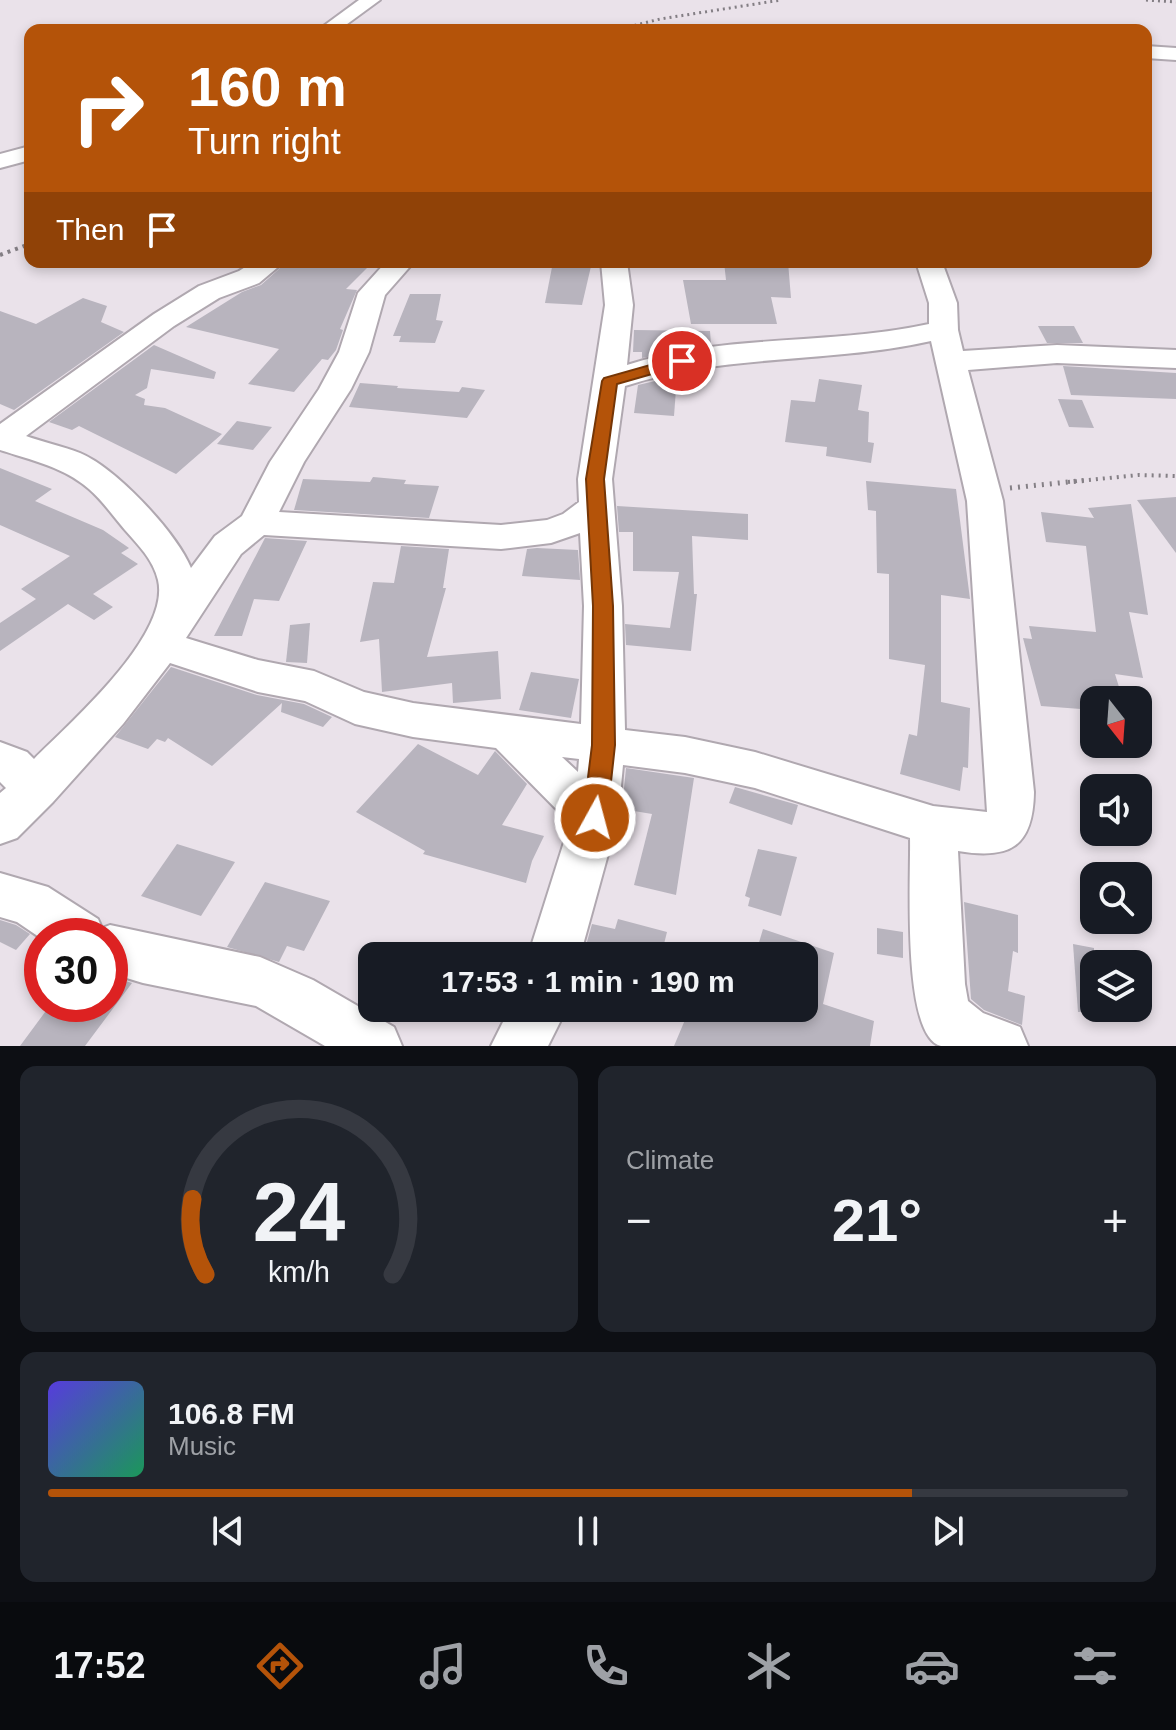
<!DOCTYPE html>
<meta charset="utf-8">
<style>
:root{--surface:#171b24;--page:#20242c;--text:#f1f3f6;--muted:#9ea1a6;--line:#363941;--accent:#b45309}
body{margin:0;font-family:Arial,sans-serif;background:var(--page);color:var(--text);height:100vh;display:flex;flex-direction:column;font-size:30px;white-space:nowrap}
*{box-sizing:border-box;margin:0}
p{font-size:26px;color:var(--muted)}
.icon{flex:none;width:44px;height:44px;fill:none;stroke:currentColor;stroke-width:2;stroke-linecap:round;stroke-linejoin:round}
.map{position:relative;height:1046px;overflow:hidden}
.panel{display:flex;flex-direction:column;gap:20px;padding:20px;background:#0d0f14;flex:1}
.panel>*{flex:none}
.hud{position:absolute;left:24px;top:24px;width:1128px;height:244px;border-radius:16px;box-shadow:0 4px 12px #0003;background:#b45309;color:#fff;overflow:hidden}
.needle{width:52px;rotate:163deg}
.buttons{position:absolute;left:1080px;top:686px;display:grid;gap:16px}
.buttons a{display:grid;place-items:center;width:72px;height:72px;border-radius:16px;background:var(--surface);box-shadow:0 4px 12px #0003;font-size:40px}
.speed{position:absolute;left:24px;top:918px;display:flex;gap:16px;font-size:40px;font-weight:700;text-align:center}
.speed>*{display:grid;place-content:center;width:104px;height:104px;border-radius:50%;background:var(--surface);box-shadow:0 4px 12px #0003;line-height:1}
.speed .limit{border:12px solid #d22;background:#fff;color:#111}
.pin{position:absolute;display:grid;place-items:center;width:68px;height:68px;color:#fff;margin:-34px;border:4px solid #fff;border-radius:50%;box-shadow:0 2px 8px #0007}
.me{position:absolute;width:88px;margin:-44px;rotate:7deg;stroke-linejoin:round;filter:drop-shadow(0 0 6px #0008)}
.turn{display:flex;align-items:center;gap:28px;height:168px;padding:0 32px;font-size:36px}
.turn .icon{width:104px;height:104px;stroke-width:2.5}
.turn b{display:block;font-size:56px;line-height:68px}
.then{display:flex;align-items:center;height:76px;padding:0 32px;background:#0003;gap:16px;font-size:30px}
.big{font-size:60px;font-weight:700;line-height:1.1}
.panel .tile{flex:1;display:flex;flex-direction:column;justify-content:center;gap:12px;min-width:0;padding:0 28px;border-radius:16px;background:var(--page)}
.panel .dial{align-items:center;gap:0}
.dial svg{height:208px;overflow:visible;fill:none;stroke:var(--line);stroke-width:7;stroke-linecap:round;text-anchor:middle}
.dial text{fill:var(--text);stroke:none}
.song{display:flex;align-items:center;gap:24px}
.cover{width:96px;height:96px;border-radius:12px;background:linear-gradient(135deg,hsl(250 70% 55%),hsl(150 70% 35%))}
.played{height:8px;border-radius:4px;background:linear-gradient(90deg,var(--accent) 80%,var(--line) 80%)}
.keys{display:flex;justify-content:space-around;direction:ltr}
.heat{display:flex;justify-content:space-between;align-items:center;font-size:44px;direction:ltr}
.panel .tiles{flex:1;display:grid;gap:20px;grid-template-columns:1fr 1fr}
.tile:last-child{grid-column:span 2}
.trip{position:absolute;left:358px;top:942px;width:460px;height:80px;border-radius:16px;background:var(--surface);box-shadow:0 4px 12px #0003;font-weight:700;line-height:80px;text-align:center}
.menu{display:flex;height:128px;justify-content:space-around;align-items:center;background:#090b0e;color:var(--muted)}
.menu .icon{width:56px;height:56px}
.menu .selected{color:var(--accent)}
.menu b{font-size:36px;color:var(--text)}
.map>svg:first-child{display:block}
.building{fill:#b8b4be}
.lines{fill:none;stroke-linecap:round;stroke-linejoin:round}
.minor-casing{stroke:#b0a8b0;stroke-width:4}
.path-far1{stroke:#858086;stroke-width:4;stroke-dasharray:2 5;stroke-linecap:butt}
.path{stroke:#858086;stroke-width:5;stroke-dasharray:2 6;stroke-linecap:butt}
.minor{fill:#fff;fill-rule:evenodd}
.rail-far1{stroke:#837e84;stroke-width:3;stroke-dasharray:2 4;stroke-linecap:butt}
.rail{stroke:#837e84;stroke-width:4;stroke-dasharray:3 5;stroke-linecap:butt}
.route{fill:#b45309;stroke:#753606;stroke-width:2}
</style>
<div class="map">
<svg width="1176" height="1046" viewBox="0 0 1176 1046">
<rect width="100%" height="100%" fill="#eae2ea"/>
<g class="building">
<polygon points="287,262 373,262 346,289 357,290 340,329 343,330 336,350 328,360 322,359 294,392 248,384 279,349 186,327 242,292 261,285"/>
<polygon points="553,262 592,262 582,305 545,303"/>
<polygon points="724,262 788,262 791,298 771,297 777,324 691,324 683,280 726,280"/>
<polygon points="410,294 441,294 436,320 443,321 435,343 399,342 401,336 393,336"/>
<polygon points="83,298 107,306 101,322 124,332 14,410 0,404 0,311 36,324"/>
<polygon points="1038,326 1074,326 1083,343 1047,343"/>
<polygon points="634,330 710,331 711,344 642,358 642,352 633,352"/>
<polygon points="154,345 216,372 214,379 151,369 147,388 135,395 145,399 144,405 165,408 222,434 176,474 79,426 72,430 49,422"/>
<polygon points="1063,366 1176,373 1176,399 1071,395"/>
<polygon points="677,376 674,416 634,413 638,385"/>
<polygon points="819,379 862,385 858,410 869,412 868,442 874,443 871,463 826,456 827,447 785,442 791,400 815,402"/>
<polygon points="360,383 398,386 397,388 459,392 462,387 485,390 467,418 349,407"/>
<polygon points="1058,399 1082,400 1094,428 1069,427"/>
<polygon points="237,421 272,427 253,450 217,444"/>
<polygon points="0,468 52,489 35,501 103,530 129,548 121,553 138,564 93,594 113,607 94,620 68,604 0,651 0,623 36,599 21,589 70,556 0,525"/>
<polygon points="373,477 406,480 404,484 439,486 429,518 294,510 303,479 370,482"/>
<polygon points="866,481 956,489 970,599 941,595 941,702 970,708 968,768 963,767 960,791 900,774 909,734 917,736 925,665 889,659 889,574 877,573 876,511 868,510"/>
<polygon points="1176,497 1176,553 1137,500"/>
<polygon points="1131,504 1148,615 1129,612 1143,678 1115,674 1123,700 1094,700 1094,710 1041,706 1023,638 1032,639 1029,626 1096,632 1086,546 1046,542 1041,512 1094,518 1088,508"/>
<polygon points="617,506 748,514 748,540 692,536 694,594 697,594 691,651 626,645 625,624 670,628 679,572 633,571 633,532 619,532"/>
<polygon points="265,538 307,541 279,601 254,599 242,636 214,636"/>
<polygon points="401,546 449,549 443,588 446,588 427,657 498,651 501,699 453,703 452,683 382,692 379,639 360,642 373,582 394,583"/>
<polygon points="537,548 578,550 580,580 522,576 527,549"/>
<polygon points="310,623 307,663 286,662 290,625"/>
<polygon points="171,667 257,695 304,704 332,717 323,727 281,712 282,703 212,766 168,738 165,742 157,739 148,749 115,737"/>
<polygon points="531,672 579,679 571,718 519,710"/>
<polygon points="418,744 478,775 495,751 527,784 502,825 544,836 532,861 526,883 423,854 425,851 356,812"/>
<polygon points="626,768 694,778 676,895 634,885 652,814 622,809"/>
<polygon points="735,787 798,805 792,825 729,803"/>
<polygon points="177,844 235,862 201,916 141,896"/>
<polygon points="758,849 797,857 781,916 748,906 750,898 745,896"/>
<polygon points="265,882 330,901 304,951 287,946 279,962 227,947"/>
<polygon points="964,902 1018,915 1018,953 1013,951 1008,991 1025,996 1022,1025 984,1010 971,999"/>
<polygon points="618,919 667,932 661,956 583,956 592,924 615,929"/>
<polygon points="0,920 16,925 30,934 16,950 0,942"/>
<polygon points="877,928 903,932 903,958 877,954"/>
<polygon points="763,929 834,953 823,1004 874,1021 870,1046 674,1046 690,1008 710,1008 737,1020 740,1008 804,1008 804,956 755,956"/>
<polygon points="1073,944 1094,948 1094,1011 1078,1012"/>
<polygon points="110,976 132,983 85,1046 20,1046 51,1004 110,1004"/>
</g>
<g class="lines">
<defs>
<g id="minor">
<polygon points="359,0 380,0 339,30 318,30"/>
<polygon points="1146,46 1176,48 1176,60 1146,58"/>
<polygon points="30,146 30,160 0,168 0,154"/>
<path d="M253,262h31l-25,21 -40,15 -45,28 -148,110c17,6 36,10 54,17 36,15 96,79 111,115l24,-32 27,-20 28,-54 49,-73 20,-37 19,-59 28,-31h28l-29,33 -16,57 -18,37 -47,73 -25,50 222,13 46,-5 16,-6 16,-12 -1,-23 27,-174 -4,-43h26l6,43 -6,60c97,-32 202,-19 302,-41v-21l-13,-41h26l15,41 1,27 5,21 94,-6 119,5v18l-119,-5 -89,7 35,131 31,291c-1,54 -23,68 -76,59l7,133 3,17 15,12 37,14 8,19c-23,0 -66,0 -87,0 -40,-9 -30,-171 -31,-208l-155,-50 -70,-15 -62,-8 -5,53 -38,138h-52l42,-133 -74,-75 -83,-11 -58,-13 -50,-23 -47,-9 -88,-29 -47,61 -70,78 -36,36 -17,6v-51l6,-5 -6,-6v-40l27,10 7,7c37,-37 137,-124 124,-179 -5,-21 -20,-35 -33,-50 -12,-14 -23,-30 -36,-41 -25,-22 -58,-29 -89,-39v-26l154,-110 45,-28 40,-15zM931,341l36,160 20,311 -54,-6 -178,-54 -70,-15 -60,-7 -3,-124 -10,-127 13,-93c99,-33 205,-22 306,-45zM580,533l4,73 -3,118 -168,-21 -49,-11 -50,-21 -56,-11 -72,-22 55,-84 23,-19 237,14 50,-6zM562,757l17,2 -1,13z"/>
<polygon points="0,873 48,887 98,919 102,928 110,925 260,957 313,980 394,1027 402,1046 325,1046 256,1006 143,983 110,973 110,936 42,936 42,939 17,922 0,917"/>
<polygon points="510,1008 567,1008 548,1046 491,1046"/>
</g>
</defs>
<use href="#minor" class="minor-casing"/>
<polyline class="path-far1" points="1068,482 1139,475 1176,476"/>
<polyline class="path" points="1010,488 1088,480"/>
<use href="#minor" class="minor"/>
<g class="rail-far1">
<polyline points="1146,0 1176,2"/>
<polyline points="617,30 660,19 781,0"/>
</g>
<polyline class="rail" points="0,255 30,244"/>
</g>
<polygon class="route" points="682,356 687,357 687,364 617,384 604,479 613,606 615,745 607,818 603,825 595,828 586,825 583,818 592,745 593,606 586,479 602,381 604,378"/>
</svg>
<div class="buttons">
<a><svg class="needle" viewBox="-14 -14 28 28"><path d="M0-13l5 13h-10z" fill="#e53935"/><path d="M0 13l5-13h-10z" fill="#9ea1a6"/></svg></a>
<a><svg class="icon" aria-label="sound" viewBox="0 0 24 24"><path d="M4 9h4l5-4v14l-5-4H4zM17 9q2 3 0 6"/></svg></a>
<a><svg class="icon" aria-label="search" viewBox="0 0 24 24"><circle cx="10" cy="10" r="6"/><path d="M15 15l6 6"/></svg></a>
<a><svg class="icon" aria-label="layers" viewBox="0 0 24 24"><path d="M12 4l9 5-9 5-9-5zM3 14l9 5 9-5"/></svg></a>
</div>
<div class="speed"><div class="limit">30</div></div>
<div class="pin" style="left:682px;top:361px;background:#d93025"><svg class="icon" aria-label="arrive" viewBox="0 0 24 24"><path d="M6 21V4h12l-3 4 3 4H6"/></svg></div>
<svg class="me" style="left:595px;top:818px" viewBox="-20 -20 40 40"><circle r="17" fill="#b45309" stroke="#fff" stroke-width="3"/><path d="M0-11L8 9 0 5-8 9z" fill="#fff"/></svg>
<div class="trip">17:53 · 1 min · 190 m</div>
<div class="hud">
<div class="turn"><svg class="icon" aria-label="right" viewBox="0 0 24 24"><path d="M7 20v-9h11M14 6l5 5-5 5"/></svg><div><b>160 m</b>Turn right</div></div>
<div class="then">Then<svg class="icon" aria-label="arrive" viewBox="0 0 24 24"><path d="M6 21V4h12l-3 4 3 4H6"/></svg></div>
</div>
</div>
<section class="panel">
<div class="tiles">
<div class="tile dial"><svg viewBox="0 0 100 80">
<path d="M14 69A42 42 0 1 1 86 69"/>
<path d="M14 69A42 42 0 0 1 9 40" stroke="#b45309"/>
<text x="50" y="56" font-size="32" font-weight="700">24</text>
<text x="50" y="72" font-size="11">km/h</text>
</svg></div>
<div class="tile"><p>Climate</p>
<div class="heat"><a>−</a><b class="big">21°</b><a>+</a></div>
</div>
<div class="tile">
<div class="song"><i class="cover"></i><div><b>106.8 FM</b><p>Music</p></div></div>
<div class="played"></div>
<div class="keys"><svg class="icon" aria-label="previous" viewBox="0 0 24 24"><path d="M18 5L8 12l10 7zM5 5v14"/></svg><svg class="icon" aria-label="pause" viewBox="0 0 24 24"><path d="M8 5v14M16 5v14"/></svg><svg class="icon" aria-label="next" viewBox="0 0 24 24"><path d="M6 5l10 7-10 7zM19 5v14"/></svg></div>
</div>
</div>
</section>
<nav class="menu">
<b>17:52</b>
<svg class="icon selected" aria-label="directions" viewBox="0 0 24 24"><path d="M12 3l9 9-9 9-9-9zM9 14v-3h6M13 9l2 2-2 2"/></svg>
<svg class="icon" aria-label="music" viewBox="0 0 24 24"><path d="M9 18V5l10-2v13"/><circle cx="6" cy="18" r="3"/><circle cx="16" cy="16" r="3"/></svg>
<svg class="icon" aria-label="phone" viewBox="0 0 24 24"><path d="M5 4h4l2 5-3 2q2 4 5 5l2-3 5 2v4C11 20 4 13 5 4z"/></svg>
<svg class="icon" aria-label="climate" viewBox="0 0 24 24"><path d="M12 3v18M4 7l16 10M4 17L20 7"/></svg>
<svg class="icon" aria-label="car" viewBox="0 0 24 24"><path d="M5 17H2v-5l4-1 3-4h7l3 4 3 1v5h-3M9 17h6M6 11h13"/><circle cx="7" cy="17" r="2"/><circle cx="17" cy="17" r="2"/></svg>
<svg class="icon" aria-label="filters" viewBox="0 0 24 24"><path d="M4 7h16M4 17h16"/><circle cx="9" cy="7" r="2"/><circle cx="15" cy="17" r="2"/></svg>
</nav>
